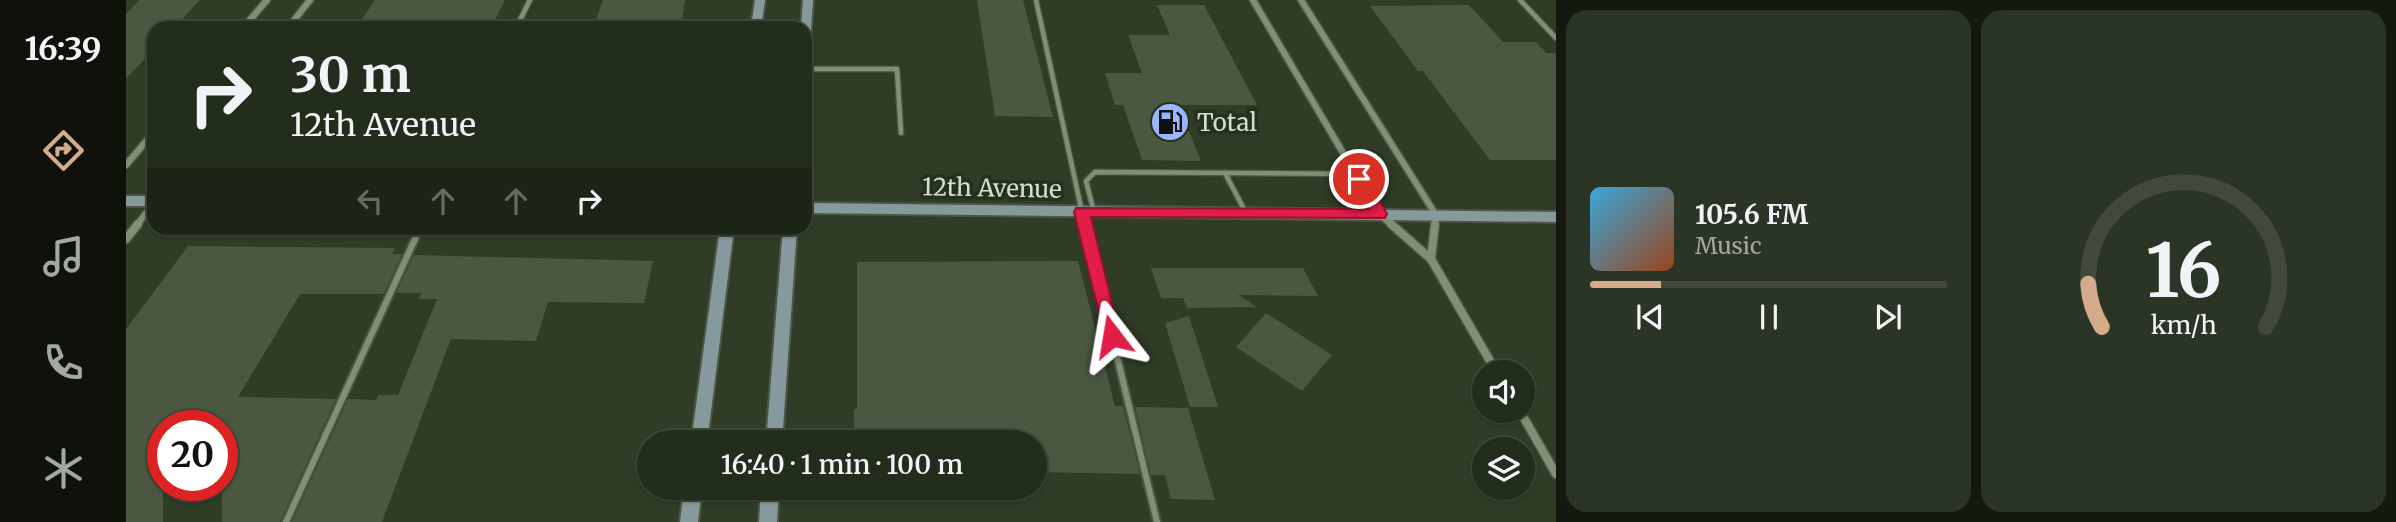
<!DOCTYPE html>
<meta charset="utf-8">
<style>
:root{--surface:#232d1c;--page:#2b3525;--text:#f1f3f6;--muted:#a3a8a3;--line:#40493b;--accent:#d6ab8b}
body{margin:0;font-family:Merriweather,serif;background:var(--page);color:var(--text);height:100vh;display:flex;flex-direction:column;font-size:26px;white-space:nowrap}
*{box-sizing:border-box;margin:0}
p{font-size:23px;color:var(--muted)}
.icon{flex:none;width:38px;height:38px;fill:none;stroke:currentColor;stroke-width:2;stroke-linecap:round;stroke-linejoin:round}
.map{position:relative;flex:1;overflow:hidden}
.side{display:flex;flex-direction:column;gap:10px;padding:10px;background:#13190f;width:840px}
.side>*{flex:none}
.hud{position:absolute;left:21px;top:21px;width:665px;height:214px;border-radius:21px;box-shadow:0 2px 5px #0004,0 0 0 2px var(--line);background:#232d1c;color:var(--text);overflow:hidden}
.fabs{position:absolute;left:1346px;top:360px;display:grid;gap:14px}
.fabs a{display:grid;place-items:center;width:63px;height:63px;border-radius:50%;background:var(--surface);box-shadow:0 2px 5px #0004,0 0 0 2px var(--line);font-size:35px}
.speed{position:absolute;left:21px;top:410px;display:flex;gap:14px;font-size:35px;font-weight:700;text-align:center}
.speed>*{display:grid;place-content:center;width:91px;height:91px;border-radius:50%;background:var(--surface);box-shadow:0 2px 5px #0004,0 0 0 2px var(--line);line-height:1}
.speed .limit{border:10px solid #d22;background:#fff;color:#111}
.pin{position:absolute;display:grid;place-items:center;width:60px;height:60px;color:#fff;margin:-30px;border:4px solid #fff;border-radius:50%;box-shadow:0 2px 7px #0007}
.me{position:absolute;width:77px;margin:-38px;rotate:346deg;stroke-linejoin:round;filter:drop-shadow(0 0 5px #0008)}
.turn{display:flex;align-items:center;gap:24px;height:147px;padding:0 28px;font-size:32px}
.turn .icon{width:91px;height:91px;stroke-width:2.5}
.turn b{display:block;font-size:49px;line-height:60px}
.lanes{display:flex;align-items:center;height:66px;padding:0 28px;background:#0003;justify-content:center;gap:35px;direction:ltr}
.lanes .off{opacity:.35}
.side .tile{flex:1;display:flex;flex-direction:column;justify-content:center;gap:10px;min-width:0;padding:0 24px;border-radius:21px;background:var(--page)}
.side .dial{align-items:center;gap:0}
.dial svg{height:182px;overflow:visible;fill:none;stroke:var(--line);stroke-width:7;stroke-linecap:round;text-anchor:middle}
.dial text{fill:var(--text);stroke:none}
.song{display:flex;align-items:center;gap:21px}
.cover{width:84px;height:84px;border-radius:10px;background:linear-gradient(135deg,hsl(200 70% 55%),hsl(20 70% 35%))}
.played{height:7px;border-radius:4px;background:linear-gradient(90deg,var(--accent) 20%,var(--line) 20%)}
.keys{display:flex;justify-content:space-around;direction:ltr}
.side .tiles{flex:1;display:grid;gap:10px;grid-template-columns:repeat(2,1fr)}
.trip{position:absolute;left:511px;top:430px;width:410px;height:70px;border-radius:35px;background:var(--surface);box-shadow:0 2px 5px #0004,0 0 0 2px var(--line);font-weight:600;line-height:70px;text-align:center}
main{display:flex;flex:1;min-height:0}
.tabs{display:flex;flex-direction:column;width:126px;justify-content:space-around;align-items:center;background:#0e120b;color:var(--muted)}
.tabs .icon{width:49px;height:49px}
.tabs .selected{color:var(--accent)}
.tabs b{font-size:32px;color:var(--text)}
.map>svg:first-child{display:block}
.building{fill:#4b5841}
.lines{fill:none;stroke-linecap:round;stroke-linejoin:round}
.service-far1-casing{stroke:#4c5644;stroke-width:7}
.service-casing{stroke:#4c5644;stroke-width:10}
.minor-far1-casing{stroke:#4c5644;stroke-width:9}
.minor-casing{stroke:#4c5644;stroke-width:11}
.secondary-casing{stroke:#4c5644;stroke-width:4}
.service-far1{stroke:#808f76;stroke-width:4.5}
.service{stroke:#808f76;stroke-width:6}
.minor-far1{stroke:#808f76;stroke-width:6}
.minor{stroke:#808f76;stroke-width:8}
.secondary{fill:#86999c;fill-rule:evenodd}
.route{fill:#e11d48;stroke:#92132f;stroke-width:2}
.labels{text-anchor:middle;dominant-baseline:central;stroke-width:7;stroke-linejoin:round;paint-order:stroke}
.poi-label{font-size:24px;fill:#d4ddcf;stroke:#25311c;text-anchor:start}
.street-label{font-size:24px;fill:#d4ddcf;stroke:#25311c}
</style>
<main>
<nav class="tabs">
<b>16:39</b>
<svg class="icon selected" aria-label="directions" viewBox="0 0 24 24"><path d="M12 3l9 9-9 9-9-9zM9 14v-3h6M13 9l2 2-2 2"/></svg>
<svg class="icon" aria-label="music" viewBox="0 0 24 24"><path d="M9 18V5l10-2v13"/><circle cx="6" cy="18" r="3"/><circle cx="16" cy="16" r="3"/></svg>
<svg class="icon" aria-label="phone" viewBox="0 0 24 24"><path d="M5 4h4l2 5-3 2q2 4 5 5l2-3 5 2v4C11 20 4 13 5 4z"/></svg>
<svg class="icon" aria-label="climate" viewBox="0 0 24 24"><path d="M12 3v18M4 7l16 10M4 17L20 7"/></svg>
</nav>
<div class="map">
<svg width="1430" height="522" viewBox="0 0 1430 522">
<rect width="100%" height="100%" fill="#2f3c26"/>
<g class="building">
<polygon points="13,0 74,0 48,28 28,28 28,49 0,79 0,14"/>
<polygon points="249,0 379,0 365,28 230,28"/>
<polygon points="477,0 559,0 555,28 467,28"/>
<polygon points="851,0 897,0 927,117 869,116"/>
<polygon points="1031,5 1078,5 1131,105 1052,105 1075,161 1016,160 997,105 989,105 979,73 1016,73 1002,35 1044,35"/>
<polygon points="1343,5 1377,42 1410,42 1420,53 1430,53 1430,160 1364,160 1297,71 1292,71 1244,6"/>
<polygon points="62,246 269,248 266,254 276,254 258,294 174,294 112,397 210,399 154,522 96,522 96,425 37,425 37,522 0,522 0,329"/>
<polygon points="288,255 527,261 518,303 422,302 410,341 325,339 256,522 166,522 222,399 250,400 252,395 272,395 311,299 293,299 295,293 270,293"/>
<polygon points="952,261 989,406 997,406 1014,474 908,472 908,443 728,443 728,409 731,409 731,262"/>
<polygon points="1025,268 1177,268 1192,296 1112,295 1131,307 1061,308 1057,298 1035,298"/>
<polygon points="1140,313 1206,355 1176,391 1110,347"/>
<polygon points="1063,316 1092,407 1064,407 1039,323"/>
<polygon points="1009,407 1062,408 1089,500 1045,499 1039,475 1025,475"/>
</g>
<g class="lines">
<defs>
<g id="service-far1">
<polyline points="910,0 959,226"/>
<polyline points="1394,0 1430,38"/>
<polyline points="390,28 404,0"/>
<polyline points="679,69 771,69 775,133"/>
<polyline points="1099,173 1120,213"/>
<polyline points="968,212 960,181 969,172 1230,174"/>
</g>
<g id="service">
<polyline points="959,224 1031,522"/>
<polyline points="160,522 294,228"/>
</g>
<g id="minor-far1">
<polyline points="1127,0 1253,214 1267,226"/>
<polyline points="1175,0 1310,215 1309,226"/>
<polyline points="117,28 141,0"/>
<polyline points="162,28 184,0"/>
<polyline points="0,165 28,132"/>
<polyline points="10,226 28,203"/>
</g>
<g id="minor">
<polyline points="1265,224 1305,259 1371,373"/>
<polyline points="0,239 12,224"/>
<polyline points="1305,259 1309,224"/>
<polyline points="1394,411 1430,474"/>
</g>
<g id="secondary">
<polygon points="629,0 639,0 635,28 625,28"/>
<polygon points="677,0 687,0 684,43 679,46 679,28 675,28"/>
<rect x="0" y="196" width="28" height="10"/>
<polygon points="679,203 1430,212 1430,222 679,213"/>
<polygon points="594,228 608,228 581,443 565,443"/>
<polygon points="657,228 671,228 656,443 640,443"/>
<polygon points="558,488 576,488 572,522 554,522"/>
<polygon points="635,488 653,488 651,522 633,522"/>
</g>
</defs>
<use href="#service-far1" class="service-far1-casing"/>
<use href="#service" class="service-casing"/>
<use href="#minor-far1" class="minor-far1-casing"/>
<use href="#minor" class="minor-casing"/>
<use href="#secondary" class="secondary-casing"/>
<use href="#service-far1" class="service-far1"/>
<use href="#service" class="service"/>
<use href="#minor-far1" class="minor-far1"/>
<use href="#minor" class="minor"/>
<use href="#secondary" class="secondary"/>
</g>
<polygon class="route" points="1233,173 1238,175 1259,210 1261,214 1259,218 965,217 994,336 992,341 986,343 980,341 948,212 950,208 1243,209 1226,179"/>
<defs>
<symbol id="fuel-disc" viewBox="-11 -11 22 22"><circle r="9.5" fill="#99b5fd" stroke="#25311c"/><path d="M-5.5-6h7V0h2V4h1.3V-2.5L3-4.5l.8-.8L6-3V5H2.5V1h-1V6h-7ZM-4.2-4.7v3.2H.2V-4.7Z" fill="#111"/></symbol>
</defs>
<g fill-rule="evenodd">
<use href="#fuel-disc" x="1022" y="100" width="44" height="44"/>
</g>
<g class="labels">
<g class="poi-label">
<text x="1071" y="122">Total</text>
</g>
<g class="street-label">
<text transform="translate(866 188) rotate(1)">12th Avenue</text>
</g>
</g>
</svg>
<div class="fabs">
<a><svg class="icon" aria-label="sound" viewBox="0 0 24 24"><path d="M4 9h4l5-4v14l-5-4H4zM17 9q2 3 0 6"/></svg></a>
<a><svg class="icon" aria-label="layers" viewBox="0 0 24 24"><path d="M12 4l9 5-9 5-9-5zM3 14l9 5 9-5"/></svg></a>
</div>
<div class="speed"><div class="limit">20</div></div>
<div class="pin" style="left:1233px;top:179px;background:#d93025"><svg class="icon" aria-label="arrive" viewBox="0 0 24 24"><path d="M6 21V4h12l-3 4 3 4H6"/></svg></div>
<svg class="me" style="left:986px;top:336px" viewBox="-20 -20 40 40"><path d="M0-17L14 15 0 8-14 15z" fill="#e11d48" stroke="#fff" stroke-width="4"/></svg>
<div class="trip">16:40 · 1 min · 100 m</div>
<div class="hud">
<div class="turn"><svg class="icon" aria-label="right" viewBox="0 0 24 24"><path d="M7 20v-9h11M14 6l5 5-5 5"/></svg><div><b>30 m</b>12th Avenue</div></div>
<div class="lanes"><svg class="icon off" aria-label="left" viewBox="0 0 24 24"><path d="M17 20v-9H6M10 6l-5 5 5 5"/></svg><svg class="icon off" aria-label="ahead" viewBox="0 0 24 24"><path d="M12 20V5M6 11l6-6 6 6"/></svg><svg class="icon off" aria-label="ahead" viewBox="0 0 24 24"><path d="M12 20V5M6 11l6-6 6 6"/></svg><svg class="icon" aria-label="right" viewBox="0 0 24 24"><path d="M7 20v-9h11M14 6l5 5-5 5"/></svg></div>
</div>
</div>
<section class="side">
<div class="tiles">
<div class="tile">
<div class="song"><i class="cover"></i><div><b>105.6 FM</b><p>Music</p></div></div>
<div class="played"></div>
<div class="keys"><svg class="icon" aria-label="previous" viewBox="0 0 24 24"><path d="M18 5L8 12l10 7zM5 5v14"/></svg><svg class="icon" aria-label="pause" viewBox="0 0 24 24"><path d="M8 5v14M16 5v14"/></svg><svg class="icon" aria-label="next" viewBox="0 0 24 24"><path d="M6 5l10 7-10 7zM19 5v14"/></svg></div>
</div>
<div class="tile dial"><svg viewBox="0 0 100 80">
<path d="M14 69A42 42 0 1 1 86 69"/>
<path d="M14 69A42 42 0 0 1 8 50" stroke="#d6ab8b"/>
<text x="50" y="56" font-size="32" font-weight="700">16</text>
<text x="50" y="72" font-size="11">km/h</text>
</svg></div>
</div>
</section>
</main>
